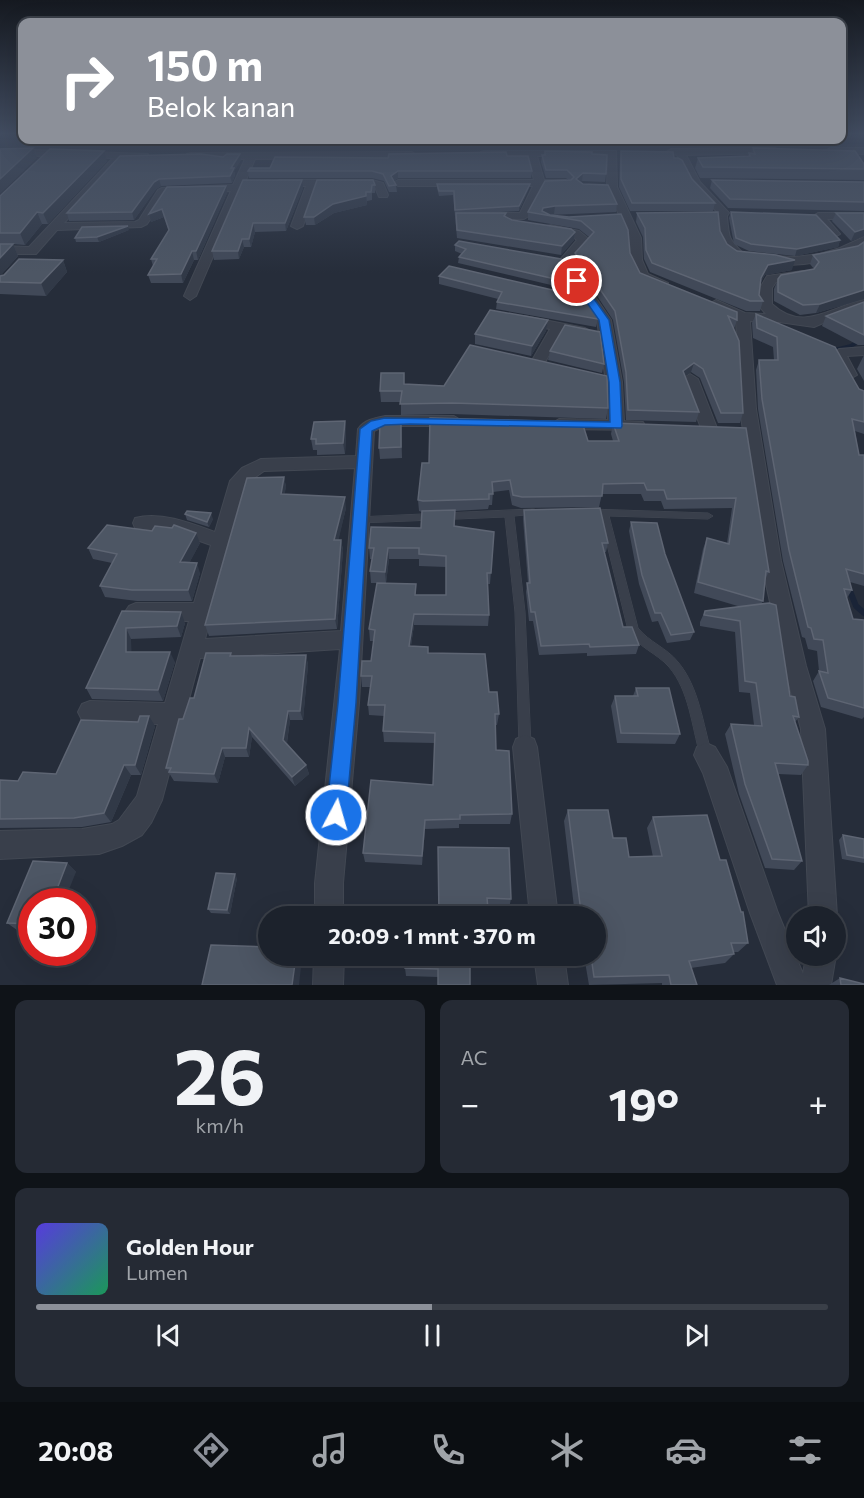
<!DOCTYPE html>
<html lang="id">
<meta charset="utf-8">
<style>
:root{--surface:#1c222c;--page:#252a34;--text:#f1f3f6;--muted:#a0a4a9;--line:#3a3f48;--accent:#8c9099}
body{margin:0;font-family:Commissioner,sans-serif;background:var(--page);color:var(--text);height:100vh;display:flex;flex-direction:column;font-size:22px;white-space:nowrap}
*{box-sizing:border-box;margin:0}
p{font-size:20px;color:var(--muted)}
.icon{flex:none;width:33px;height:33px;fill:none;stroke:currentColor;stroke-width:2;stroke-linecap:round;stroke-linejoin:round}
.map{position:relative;height:985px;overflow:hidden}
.sheet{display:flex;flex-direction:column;gap:15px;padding:15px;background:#0f1318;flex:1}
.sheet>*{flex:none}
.hud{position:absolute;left:18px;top:18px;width:828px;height:126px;border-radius:12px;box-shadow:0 6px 24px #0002,0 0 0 2px var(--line);background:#8c9099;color:#fff;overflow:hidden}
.buttons{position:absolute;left:786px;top:906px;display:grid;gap:12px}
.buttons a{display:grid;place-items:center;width:60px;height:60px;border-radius:50%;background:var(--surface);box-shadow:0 6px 24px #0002,0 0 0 2px var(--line);font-size:30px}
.speed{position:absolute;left:18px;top:888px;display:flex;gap:12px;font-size:30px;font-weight:700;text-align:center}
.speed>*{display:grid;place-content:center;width:78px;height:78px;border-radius:50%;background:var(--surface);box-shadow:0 6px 24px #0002,0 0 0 2px var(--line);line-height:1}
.speed .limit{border:9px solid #d22;background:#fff;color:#111}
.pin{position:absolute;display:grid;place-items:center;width:51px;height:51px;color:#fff;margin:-26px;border:3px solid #fff;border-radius:50%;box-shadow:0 2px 6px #0007}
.me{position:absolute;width:66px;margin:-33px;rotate:6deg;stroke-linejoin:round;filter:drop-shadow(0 0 4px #0008)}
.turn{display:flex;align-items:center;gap:21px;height:126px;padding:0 30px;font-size:27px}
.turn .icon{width:78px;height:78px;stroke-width:2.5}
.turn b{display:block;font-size:42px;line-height:51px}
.big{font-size:45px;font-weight:700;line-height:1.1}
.sheet .tile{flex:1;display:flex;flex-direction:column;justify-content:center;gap:9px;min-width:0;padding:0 21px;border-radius:12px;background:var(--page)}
.sheet .dial{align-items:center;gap:0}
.dial b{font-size:78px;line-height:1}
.song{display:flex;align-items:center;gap:18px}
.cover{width:72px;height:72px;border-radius:9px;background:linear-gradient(135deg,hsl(250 70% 55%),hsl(150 70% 35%))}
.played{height:6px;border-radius:3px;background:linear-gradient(90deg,var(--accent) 50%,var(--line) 50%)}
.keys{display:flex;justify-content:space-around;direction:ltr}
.heat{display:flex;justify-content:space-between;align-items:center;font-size:33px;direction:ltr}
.sheet .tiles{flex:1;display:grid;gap:15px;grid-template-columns:1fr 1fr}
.tile:last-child{grid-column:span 2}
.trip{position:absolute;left:258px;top:906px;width:348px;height:60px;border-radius:30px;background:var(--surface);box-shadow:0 6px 24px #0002,0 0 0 2px var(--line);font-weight:700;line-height:60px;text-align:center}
.dock{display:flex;height:96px;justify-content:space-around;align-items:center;background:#0b0e12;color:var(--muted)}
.dock .icon{width:42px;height:42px}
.dock .on{color:var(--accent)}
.dock b{font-size:27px;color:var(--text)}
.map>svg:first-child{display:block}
.water{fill:#1a2437}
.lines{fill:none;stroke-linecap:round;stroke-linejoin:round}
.stream-far1{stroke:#1a2437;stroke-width:4}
.stream{stroke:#1a2437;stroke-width:6}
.service-casing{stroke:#424853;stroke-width:1}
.minor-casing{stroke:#424853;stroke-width:2}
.service{fill:#393f4b;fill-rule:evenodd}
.minor{fill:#393f4b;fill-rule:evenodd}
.wall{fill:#414958}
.shaded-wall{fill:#313947}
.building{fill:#4d5664;stroke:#5e6573;stroke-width:1.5}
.route{fill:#1a73e8;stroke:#114b97;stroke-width:1.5}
</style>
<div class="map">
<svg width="864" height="985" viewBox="0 0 864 985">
<rect width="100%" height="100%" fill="#262d3a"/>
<polygon class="water" points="0,135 22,135 22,140 842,140 842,135 864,135 864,144 110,145 0,139"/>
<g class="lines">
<polyline class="stream-far1" points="835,350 851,346 864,338"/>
<polyline class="stream" points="848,586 856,606 864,613"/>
<defs>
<g id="service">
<polygon points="534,509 537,510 539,512 537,514 514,516 525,612 531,745 529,749 525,751 521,749 519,745 515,612 505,517 360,523 357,522 355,520 357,518 360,517"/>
<path d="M590,509l118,4 5,3 -5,3 -99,-3 29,112c11,14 29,20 40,34 21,25 25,62 34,93l-2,4 -4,2 -4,-2 -2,-4c-8,-28 -11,-65 -31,-88 -12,-14 -32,-20 -41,-37l-28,-114 -13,-2 -2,-2 2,-2z"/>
</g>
<g id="minor">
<path d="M775,148l5,3 -2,2 -92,2 14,27 29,31 -2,3c2,24 2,23 18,39l-6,4c-19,-6 -22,-22 -22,-40h-22l-5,-3 5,-3h23l-26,-28 -15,-30 -11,-3 5,-3z"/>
<polygon points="830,148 864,148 864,154 827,153 825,151"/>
<polygon points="0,149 148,154 148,158 145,159 123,158 64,223 135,222 139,220 158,190 162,188 233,185 245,159 187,158 187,154 190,153 412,152 417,155 412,158 255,159 196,296 190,300 184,296 231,191 168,193 147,224 141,227 57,230 36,254 0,254 0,246 29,247 113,158 0,155"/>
<polygon points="484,151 616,151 617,187 641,238 642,260 648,274 668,283 666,286 658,286 637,276 630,260 629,238 607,187 608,156 537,156 544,180 566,180 571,183 566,186 543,186 529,216 524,219 482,219 477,216 482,213 520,213 533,186 398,186 393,183 398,180 534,180 528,156 481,156 481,152"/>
<polygon points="372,180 383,183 388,195 387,197 379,197 375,187 372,186 316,186 303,226 297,229 291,226 306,186 279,186 274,183 279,180"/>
<polygon points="864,213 864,219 827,219 840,234 834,237 830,236 813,216 818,213"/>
<polygon points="551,225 579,231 590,240 571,261 611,320 622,382 624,421 643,422 645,426 643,430 559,429 551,424 559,419 608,420 606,382 597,320 559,261 577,240 571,236 547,230 547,226"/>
<path d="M864,237v8l-5,3c-27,12 -61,21 -91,15l-2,-3 6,-4 23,1 25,-3 20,-6z"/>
<path d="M803,271l4,1 2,3 -2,3 -31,4 -4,6v16c31,29 57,3 92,-4v8l-11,2 -39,17 -35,-5 -29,-1 6,88 25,152 25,105 19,63 12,187 -1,5v-5h-27l-8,-187 -17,-63 -23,-105 -21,-152 -4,-90 -27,-15 7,-4 29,13 21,1 -8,-9 2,-17 7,-12z"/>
<polygon points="524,316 585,328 592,332 585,336 562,332 544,364 537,368 530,364 550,329 519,323 517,320 519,317"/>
<polygon points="864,347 864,355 847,356 857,375 850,379 845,378 832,355 839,349"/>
<polygon points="690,374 698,379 717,428 715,432 703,432 701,428 682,379"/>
<path d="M385,416h69l8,5 -8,5h-69l-11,5 -15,272 -16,180v33h-28v-33l25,-234 -140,9 -38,142 -11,23 -9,12 -20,11 -23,8 -99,5v-28l82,-2 30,-5 7,-4 18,-24 21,-72 -68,-1 -8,-3 -4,-8 4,-8 8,-3 75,2 24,-82h-53l-7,-3 -4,-6 4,-6 7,-3h58l17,-58 -34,-12 -42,-5 -2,-5 2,-5c26,-7 56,5 80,14l15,-51 12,-13 19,-9 95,-3 2,-27c6,-9 17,-11 27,-13zM355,468l-14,163 -136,8 42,-156 17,-12z"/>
<polygon points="525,735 534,739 537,747 558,916 530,916 513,747 516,739"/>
<polygon points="706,743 715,747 727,767 778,913 803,974 806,956 836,955 831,985 777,985 750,913 703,773 694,755 697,747"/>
<polygon points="314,956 344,956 343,985 313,985"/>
<polygon points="534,956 564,956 568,985 538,985"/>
</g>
</defs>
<use href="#service" class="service-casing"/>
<use href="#minor" class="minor-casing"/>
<use href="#service" class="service"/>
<use href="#minor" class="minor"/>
</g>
<g class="wall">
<polygon points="753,148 864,164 864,180 700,178 695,168 698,158 748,156 749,153 751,153"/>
<polygon points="545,151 592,154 606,174 605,182 582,181 580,182 617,204 616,212 549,215 569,217 621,214 630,253 640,273 737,320 734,329 743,413 740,423 718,423 700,378 691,372 685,376 699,412 696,422 626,420 624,382 613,320 574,261 575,253 589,237 579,229 528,220 528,212 568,180 566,178 546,178 541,162 542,155 545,155"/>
<polygon points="621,151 674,158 692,179 715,203 713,211 630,211 619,187 620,158"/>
<polygon points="240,154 241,160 234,171 235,175 232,183 161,186 156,189 134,220 69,221 67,213 120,156 223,157"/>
<polygon points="507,156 532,171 531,178 398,178 393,181 396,185 397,192 389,192 384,181 372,178 249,178 248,171 388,158"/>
<polygon points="107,161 48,224 42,224 25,245 13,244 18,256 0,276 63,260 67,272 46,296 0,294 0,196"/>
<polygon points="317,180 375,185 375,193 372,193 372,200 367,201 367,205 334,213 315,225 306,225 304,217"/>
<polygon points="712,180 864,182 864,211 728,208 710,188"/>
<polygon points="437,184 530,184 529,188 519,211 482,213 506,213 505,217 512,220 575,232 574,240 561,255 457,238 453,195 439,196 437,188"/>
<polygon points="303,188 286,231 255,232 251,247 244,247 239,259 214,260 212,251"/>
<polygon points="227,193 198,260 194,260 183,283 151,283 148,275 153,266 151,259 169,231 164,217 151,222 149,214"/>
<polygon points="731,212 840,240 838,247 795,256 749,251 734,244 729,218"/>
<polygon points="637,213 720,231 727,244 737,251 792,270 765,275 760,283 759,295 763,301 760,311 746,311 650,272 644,259 643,237 636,222"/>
<polygon points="836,213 864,213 864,236 851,241 832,221"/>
<polygon points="129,230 99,242 76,242 75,238"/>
<polygon points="864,242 864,299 816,313 800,315 774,301 774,289 778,279 814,269 810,264 813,255 858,246"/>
<polygon points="455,245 577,284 576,291 458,263 459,257 462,254 455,251"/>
<polygon points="439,276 587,298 598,319 596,327 496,309 497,302 498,299 439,284"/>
<polygon points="864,302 864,345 858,345 822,326 826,316"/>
<polygon points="756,314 859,389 864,391 864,434 855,431 859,455 864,455 864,586 850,582 852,590 847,598 853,619 864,620 864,717 862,719 821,707 813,681 819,671 817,651 808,649 805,638 802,637 783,561 758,409 756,370 759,360 774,360 773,347 753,338 752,323"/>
<polygon points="548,320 546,331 531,356 475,344 475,334"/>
<polygon points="550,351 604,364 602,373 548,360"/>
<polygon points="864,355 864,381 857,369"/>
<polygon points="404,384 608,408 606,419 452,414 401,415 401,402 381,402 380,391"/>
<polygon points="345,421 346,432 345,454 317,455 317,450 313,450 311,439"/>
<polygon points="401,422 402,458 380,459 379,448"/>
<polygon points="613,423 746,428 769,572 765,579 763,601 761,604 790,696 799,717 795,722 808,765 801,775 778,774 802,861 794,870 765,868 739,794 725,734 731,724 754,725 750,693 739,692 735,632 700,626 700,622 705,611 741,607 694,593 703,549 707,538 727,543 732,508 664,509 661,501 644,501 641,494 602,494 599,507 521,508 512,505 509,490 493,492 492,505 489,505 488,509 455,511 455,526 494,532 490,584 488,584 489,615 488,626 414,625 411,646 428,653 489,692 499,714 497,725 496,725 496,750 512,814 510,824 459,824 459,828 425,829 422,865 365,862 363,853 433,785 435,743 384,742 383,731 384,716 369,715 368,705 370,687 362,687 361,676 371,661 374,641 370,641 369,629 416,595 446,595 446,567 419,566 419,559 389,559 386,583 371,583 370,571 372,559 370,559 369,548 421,528 422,512 419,511 418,500 429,463 588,441 613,441 611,434"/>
<polygon points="284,477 286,487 284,494 346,508 338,540 341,540 343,550 337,629 209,636 205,625"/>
<polygon points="524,510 608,543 606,552 604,552 623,627 639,645 636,654 587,656 587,653 539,655 533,621 529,621 526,592 527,583 528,583 523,519"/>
<polygon points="185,514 213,519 209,527 187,520"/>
<polygon points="631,522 665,554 694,632 690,640 667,643 658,621 652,622 639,584 629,531"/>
<polygon points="200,543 189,563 200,573 192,601 137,601 105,597 100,586 112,563 93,559 88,548"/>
<polygon points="122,611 185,623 181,637 131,639 131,652 175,662 163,701 92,699 86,688"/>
<polygon points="231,653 232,656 306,655 308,665 303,720 290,720 287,743 306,765 309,774 295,786 252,737 249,757 225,757 218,783 174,781 166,768 183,719 194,698"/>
<polygon points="636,688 680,734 675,744 617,743 611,706 615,696 633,696"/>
<polygon points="155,726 141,775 131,775 111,822 82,827 0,828 0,780 18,781 56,774"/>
<polygon points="568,810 613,838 629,857 653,857 647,828 653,817 720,860 748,943 738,952 733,952 734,954 725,963 691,968 697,985 662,985 662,983 589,985 584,956 596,956 596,916 575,916 564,821"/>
<polygon points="843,835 864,839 864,863 842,859 839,840"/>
<polygon points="438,847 511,899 509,908 488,908 486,916 439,916"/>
<polygon points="67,863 76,872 32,902 32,931 17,930 7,923"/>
<polygon points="237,878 230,914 211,913 208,909"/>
<polygon points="470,956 438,977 406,976 405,968"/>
<polygon points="840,978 864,985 829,985"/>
</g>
<g class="shaded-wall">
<polygon points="33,148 37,158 0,194 0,179"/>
<polygon points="104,151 107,161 48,224 43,213"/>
<polygon points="240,154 241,160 234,171 235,175 232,183 230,176 231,168"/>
<polygon points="398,171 398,178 391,182 391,176"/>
<polygon points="583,173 582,181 575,187 576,179"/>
<polygon points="159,179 161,186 156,189 134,220 132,212 154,182"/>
<polygon points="302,180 303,188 286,231 285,223"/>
<polygon points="530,184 529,188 519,211 519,206"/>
<polygon points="226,186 227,193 198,260 196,251"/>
<polygon points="366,192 367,205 334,213 315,225 314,217 333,204"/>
<polygon points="555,206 554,214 546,215 542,211 543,208"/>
<polygon points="162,209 164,217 151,222 149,214"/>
<polygon points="37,212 42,224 25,245 20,233"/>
<polygon points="253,223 255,232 251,247 249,239"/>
<polygon points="128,226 129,230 99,242 97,237"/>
<polygon points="864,229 864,236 851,241 855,232"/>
<polygon points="575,232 574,240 561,255 562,246"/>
<polygon points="242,239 244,247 239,259 238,251"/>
<polygon points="840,240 838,247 795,256 797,249"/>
<polygon points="13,244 18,256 0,276 0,258"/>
<polygon points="192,251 194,260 183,283 181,274"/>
<polygon points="63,260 67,272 46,296 41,283"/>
<polygon points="795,260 792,270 765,275 758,288 761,278 768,265"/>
<polygon points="864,290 864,299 816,313 820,304"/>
<polygon points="548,320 546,331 531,356 532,346"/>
<polygon points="694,363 691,372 680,380 683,371"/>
<polygon points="345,421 346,432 345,454 343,443"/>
<polygon points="284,477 286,487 283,504 281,494"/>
<polygon points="345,497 346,508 336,551 334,540"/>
<polygon points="211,513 213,519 209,527 207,522"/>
<polygon points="196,533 200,543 184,573 180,562"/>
<polygon points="341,540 343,550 337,629 335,619"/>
<polygon points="388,548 389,559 386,583 385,572"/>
<polygon points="197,563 200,573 192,601 188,590"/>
<polygon points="181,612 185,623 181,637 177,626"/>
<polygon points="414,614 414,625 409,657 409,646"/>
<polygon points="126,628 131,639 132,663 126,652"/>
<polygon points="170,652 175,662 163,701 158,690"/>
<polygon points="306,655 308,665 303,720 300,711"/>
<polygon points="288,711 290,720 286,748 283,740"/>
<polygon points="149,716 155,726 141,775 135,765"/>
<polygon points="249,728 252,737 249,757 246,748"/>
<polygon points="222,748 225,757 218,783 214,774"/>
<polygon points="124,765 131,775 111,822 104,813"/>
<polygon points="306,765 309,774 295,786 292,777"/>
<polygon points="425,820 425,829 422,865 422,856"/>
<polygon points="67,863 76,872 64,902 52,902"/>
<polygon points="235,874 237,878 230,914 227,910"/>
<polygon points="296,956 301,956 302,958 299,985 292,985"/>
</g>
<g class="building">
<polygon points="33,148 0,179 0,149"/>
<polygon points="753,148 855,151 864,164 864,169 703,167 698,158 750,156 749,153 755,154"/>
<polygon points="50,149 104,151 43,213 37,212 20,233 0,233 0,196"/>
<polygon points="545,151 592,152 592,154 607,155 606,174 583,173 576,179 583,184 608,185 617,204 555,206 543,208 542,211 550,215 569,217 621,214 628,230 630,253 640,273 737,312 737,320 728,316 739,341 743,413 721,413 703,369 694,363 683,371 699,412 628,410 626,372 615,311 575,253 594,232 581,221 528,212 545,181 571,180 574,177 567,170 546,170 542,155 545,155"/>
<polygon points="621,151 673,152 674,158 678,158 682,160 692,179 715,203 632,203 621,179"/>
<polygon points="506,152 507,156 528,156 532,171 398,171 391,176 396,185 389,186 383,174 372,171 248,171 250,168 270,168 275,157 388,158 389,154"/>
<polygon points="201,154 223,157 227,154 240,154 231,168 234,168 230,176 159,179 154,182 132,212 67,213 120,156"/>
<polygon points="243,180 302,180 285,223 253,223 249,239 242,239 238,251 212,251"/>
<polygon points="317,180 373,180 375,185 372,185 371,192 366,192 366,196 333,204 314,217 304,217"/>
<polygon points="712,180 864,182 864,202 730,199"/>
<polygon points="437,184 530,184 519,206 455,210 454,191 439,191"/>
<polygon points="226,186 196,251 192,251 181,274 148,275 157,259 151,259 169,230 162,209 149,214 167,187"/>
<polygon points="718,212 720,231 727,244 737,251 776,255 795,260 768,265 761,278 759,295 763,301 750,301 652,263 646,250 645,228 637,213"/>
<polygon points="731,212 816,215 840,240 797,249 751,244 736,238"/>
<polygon points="456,213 506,213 504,216 512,220 571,229 575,232 562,246 457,230"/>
<polygon points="836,213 864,213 864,229 855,232"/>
<polygon points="128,226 97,237 75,238 82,227"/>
<polygon points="459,241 561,259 577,284 459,257 466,249 455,245"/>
<polygon points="864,242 864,290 820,304 803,305 778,292 778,279 781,275 814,269 819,262 813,255 858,246"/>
<polygon points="0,244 13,244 0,258"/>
<polygon points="19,259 63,260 41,283 0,282 0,276 4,275"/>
<polygon points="449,266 587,298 598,319 497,302 502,292 439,276"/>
<polygon points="864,302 864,335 826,316"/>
<polygon points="490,310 548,320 532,346 475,334"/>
<polygon points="756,314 835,347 859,389 864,391 864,422 852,419 859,455 864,455 864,574 846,569 852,590 844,589 853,619 864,620 864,708 828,698 819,671 828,673 823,640 814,639 811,628 808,627 789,550 762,399 759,360 778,360 777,337 757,328"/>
<polygon points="565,325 600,332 604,364 550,351"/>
<polygon points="470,345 607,376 608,408 452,403 400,404 402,391 380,391 381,373 404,373 404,384 444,386"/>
<polygon points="430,418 582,422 588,441 619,441 613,423 746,428 769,572 766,571 763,601 698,582 707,538 729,544 736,498 667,499 664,490 647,490 644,483 603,484 602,496 522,497 513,495 510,480 492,482 493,494 489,494 489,499 423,501 418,500 422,463 429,463"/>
<polygon points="345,421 343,443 316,444 316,439 311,439 314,422"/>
<polygon points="401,422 401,447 379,448 380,423"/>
<polygon points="284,477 281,494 345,497 334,540 341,540 335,619 205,625 247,478"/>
<polygon points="600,508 608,543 602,543 623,627 632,627 639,645 590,647 589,644 541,646 535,612 531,612 527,583 530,583 524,510"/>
<polygon points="455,510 454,526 494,532 491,573 487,573 489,615 414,614 409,646 428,647 428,653 485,654 489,692 497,692 499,714 495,714 496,750 509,751 512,814 460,815 460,819 425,820 422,856 363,853 371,780 433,785 435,733 383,731 385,705 368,705 372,676 361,676 362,661 371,661 375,630 369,629 377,583 416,584 415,595 446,595 446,556 419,554 419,548 388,548 385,572 370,571 374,548 369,548 371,527 421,528 422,511"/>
<polygon points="187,511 211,513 207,522 185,514"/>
<polygon points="631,522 657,523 665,554 694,632 671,635 661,613 655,613 642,575"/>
<polygon points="107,525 152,531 155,526 172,528 174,525 196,533 180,562 197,563 188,590 132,590 100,586 117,554 88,548"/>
<polygon points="769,603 776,605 790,696 795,697 799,717 793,716 808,761 808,765 775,763 802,861 772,859 745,784 731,724 762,726 756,683 745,681 740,621 704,615 705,611"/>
<polygon points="122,611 181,612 177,626 126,628 126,652 170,652 158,690 86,688"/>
<polygon points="206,653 231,653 230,656 306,655 300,711 288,711 283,740 306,765 292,777 249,728 246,748 222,748 214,774 169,772 171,768 166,768 179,719 183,719 190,698 194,698"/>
<polygon points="636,688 669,688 680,734 621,733 615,696 638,696"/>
<polygon points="140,716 149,716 135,765 124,765 104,813 74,818 0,819 0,780 18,781 23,772 56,774 81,720 138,722"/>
<polygon points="568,810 608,810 613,838 626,838 629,857 662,856 653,817 707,815 720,860 726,860 741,912 743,912 748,943 731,943 734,954 689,961 697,985 671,985 669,975 594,977 591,956 596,956 596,916 585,916 584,912 581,912"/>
<polygon points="843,835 864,839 864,858 847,855"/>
<polygon points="438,847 509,848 511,899 487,898 488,909 470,909 470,916 439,916"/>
<polygon points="33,861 67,863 52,902 32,902 32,924 7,923"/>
<polygon points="216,873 235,874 227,910 208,909"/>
<polygon points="211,945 268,947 268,956 296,956 292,985 202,985"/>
<polygon points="406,956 470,956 470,985 438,985 438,969 405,968"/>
<polygon points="840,978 864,984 864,985 841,985"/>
</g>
<linearGradient id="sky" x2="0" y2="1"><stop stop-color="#151920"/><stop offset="0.49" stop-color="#414c60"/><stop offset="1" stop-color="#414c60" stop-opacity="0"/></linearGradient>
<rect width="864" height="273" fill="url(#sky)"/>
<polygon class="route" points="574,279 580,279 609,320 620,382 622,426 621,428 410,424 385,425 372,431 356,703 346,815 343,822 336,825 329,822 326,815 338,703 360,429 371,421 385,418 610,422 609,382 599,320 572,281"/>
</svg>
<div class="buttons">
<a><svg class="icon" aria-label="sound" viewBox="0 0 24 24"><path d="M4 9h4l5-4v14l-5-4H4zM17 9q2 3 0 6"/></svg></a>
</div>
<div class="speed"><div class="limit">30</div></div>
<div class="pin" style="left:577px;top:281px;background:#d93025"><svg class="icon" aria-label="arrive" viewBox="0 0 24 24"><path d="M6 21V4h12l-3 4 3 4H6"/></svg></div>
<svg class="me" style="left:336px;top:815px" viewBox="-20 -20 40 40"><circle r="17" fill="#1a73e8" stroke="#fff" stroke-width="3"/><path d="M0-11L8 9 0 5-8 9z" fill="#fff"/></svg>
<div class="trip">20:09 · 1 mnt · 370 m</div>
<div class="hud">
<div class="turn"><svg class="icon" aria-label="right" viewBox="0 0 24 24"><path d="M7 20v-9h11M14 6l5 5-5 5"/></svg><div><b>150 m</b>Belok kanan</div></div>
</div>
</div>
<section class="sheet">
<div class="tiles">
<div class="tile dial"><b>26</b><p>km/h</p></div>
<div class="tile"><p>AC</p>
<div class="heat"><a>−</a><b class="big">19°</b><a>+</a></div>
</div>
<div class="tile">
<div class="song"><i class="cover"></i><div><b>Golden Hour</b><p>Lumen</p></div></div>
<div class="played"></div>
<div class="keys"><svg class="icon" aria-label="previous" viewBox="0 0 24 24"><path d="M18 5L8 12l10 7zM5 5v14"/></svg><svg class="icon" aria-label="pause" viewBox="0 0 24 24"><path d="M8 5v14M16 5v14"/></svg><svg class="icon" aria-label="next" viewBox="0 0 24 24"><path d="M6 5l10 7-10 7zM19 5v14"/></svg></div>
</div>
</div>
</section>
<nav class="dock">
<b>20:08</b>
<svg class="icon on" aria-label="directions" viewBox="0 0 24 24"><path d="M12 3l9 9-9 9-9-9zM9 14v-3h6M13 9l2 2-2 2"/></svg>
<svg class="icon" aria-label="music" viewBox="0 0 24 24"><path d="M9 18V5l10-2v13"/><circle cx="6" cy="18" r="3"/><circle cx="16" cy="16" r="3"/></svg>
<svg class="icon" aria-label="phone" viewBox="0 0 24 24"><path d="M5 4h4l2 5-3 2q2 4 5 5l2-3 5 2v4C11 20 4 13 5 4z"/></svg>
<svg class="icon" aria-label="climate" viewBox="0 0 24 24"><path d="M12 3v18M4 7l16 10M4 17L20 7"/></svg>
<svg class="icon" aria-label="car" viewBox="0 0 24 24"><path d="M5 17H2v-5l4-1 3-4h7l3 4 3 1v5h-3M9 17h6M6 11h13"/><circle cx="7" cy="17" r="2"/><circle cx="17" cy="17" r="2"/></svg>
<svg class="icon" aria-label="filters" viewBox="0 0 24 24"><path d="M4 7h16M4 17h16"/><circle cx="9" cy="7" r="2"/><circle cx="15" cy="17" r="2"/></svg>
</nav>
